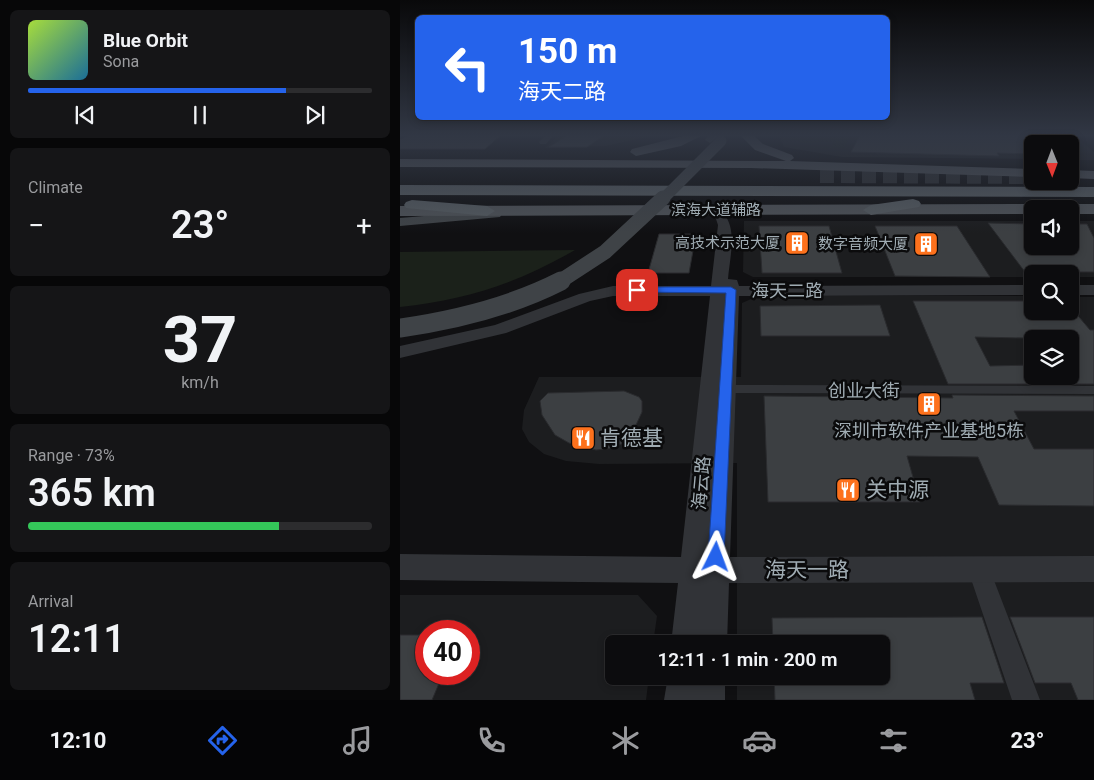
<!DOCTYPE html>
<meta charset="utf-8">
<style>
:root{--surface:#0c0c0e;--page:#151517;--text:#f1f3f6;--muted:#9a9b9e;--line:#2c2c2e;--accent:#2563eb}
body{margin:0;font-family:Roboto,"Noto Sans SC",sans-serif;background:var(--page);color:var(--text);height:100vh;display:flex;flex-direction:column;font-size:19px;white-space:nowrap}
*{box-sizing:border-box;margin:0}
p{font-size:16px;color:var(--muted)}
.icon{flex:none;width:28px;height:28px;fill:none;stroke:currentColor;stroke-width:2;stroke-linecap:round;stroke-linejoin:round}
.map{position:relative;flex:1;overflow:hidden}
.sheet{display:flex;flex-direction:column;gap:10px;padding:10px;background:#070708;width:400px}
.sheet>*{flex:none}
.banner{position:absolute;left:15px;top:15px;width:475px;height:105px;border-radius:8px;box-shadow:0 2px 8px #0003,0 0 0 1px var(--line);background:#2563eb;color:#fff;overflow:hidden}
.needle{width:32px;rotate:179deg}
.tools{position:absolute;left:624px;top:135px;display:grid;gap:10px}
.tools a{display:grid;place-items:center;width:55px;height:55px;border-radius:8px;background:var(--surface);box-shadow:0 2px 8px #0003,0 0 0 1px var(--line);font-size:25px}
.speed{position:absolute;left:15px;top:620px;display:flex;gap:10px;font-size:25px;font-weight:700;text-align:center}
.speed>*{display:grid;place-content:center;width:65px;height:65px;border-radius:50%;background:var(--surface);box-shadow:0 2px 8px #0003,0 0 0 1px var(--line);line-height:1}
.speed .limit{border:8px solid #d22;background:#fff;color:#111}
.pin{position:absolute;display:grid;place-items:center;width:42px;height:42px;color:#fff;margin:-21px;border-radius:10px;box-shadow:0 2px 8px #0006}
.me{position:absolute;width:55px;margin:-28px;rotate:3deg;stroke-linejoin:round;filter:drop-shadow(0 0 4px #0008)}
.turn{display:flex;align-items:center;gap:18px;height:105px;padding:0 20px;font-size:22px}
.turn .icon{width:65px;height:65px;stroke-width:2.5}
.turn b{display:block;font-size:35px;line-height:42px}
.big{font-size:38px;font-weight:600;line-height:1.1}
.sheet .tile{flex:1;display:flex;flex-direction:column;justify-content:center;gap:8px;min-width:0;padding:0 18px;border-radius:8px;background:var(--page)}
.sheet .dial{align-items:center;gap:0}
.dial b{font-size:65px;line-height:1}
.song{display:flex;align-items:center;gap:15px}
.cover{width:60px;height:60px;border-radius:8px;background:linear-gradient(135deg,hsl(80 70% 55%),hsl(200 70% 35%))}
.played{height:5px;border-radius:2px;background:linear-gradient(90deg,var(--accent) 75%,var(--line) 75%)}
.keys{display:flex;justify-content:space-around;direction:ltr}
.heat{display:flex;justify-content:space-between;align-items:center;font-size:28px;direction:ltr}
.charge{height:8px;border-radius:4px;background:linear-gradient(90deg,#34c759 73%,var(--line) 0)}
.trip{position:absolute;left:205px;top:635px;width:285px;height:50px;border-radius:8px;background:var(--surface);box-shadow:0 2px 8px #0003,0 0 0 1px var(--line);font-weight:600;line-height:50px;text-align:center}
.menu{display:flex;height:80px;justify-content:space-around;align-items:center;background:#050506;color:var(--muted)}
.menu .icon{width:35px;height:35px}
.menu .selected{color:var(--accent)}
.menu b{font-size:22px;color:var(--text)}
main{display:flex;flex:1;min-height:0}
.map>svg:first-child{display:block}
.built{fill:#1c1d1f;fill-rule:evenodd}
.green{fill:#1b211a}
.building{fill:#3c3f42;stroke:#2a2b2e;fill-rule:evenodd}
.lines{fill:none;stroke-linecap:round;stroke-linejoin:round}
.trunk-tunnel{stroke:#2d2f32;stroke-width:14;stroke-dasharray:14 7;stroke-linecap:butt}
.pedestrian{fill:#313337;fill-rule:evenodd}
.minor{fill:#313337;fill-rule:evenodd}
.tertiary{fill:#313337;fill-rule:evenodd}
.secondary{fill:#3f4347;fill-rule:evenodd}
.primary{fill:#4d5156;fill-rule:evenodd}
.trunk{fill:#545a5f;fill-rule:evenodd}
.secondary-bridge-far2{stroke:#3f4347;stroke-width:11}
.secondary-bridge-far1{stroke:#3f4347;stroke-width:15}
.secondary-bridge{stroke:#3f4347;stroke-width:19}
.route{fill:#2563eb;stroke:#184099}
.labels{text-anchor:middle;dominant-baseline:central;stroke-width:5;stroke-linejoin:round;paint-order:stroke}
.far-street-label{font-size:15px;fill:#a0acb3;stroke:#0b0b0c}
.far-poi-label{font-size:15px;fill:#a0acb3;stroke:#0b0b0c;text-anchor:end}
.street-label{font-size:18px;fill:#a0acb3;stroke:#0b0b0c}
.poi-label{font-size:18px;fill:#a0acb3;stroke:#0b0b0c}
.near-poi-label{font-size:21px;fill:#a0acb3;stroke:#0b0b0c;text-anchor:start}
.near-street-label{font-size:21px;fill:#a0acb3;stroke:#0b0b0c}
</style>
<main>
<section class="sheet">
<div class="tile">
<div class="song"><i class="cover"></i><div><b>Blue Orbit</b><p>Sona</p></div></div>
<div class="played"></div>
<div class="keys"><svg class="icon" aria-label="previous" viewBox="0 0 24 24"><path d="M18 5L8 12l10 7zM5 5v14"/></svg><svg class="icon" aria-label="pause" viewBox="0 0 24 24"><path d="M8 5v14M16 5v14"/></svg><svg class="icon" aria-label="next" viewBox="0 0 24 24"><path d="M6 5l10 7-10 7zM19 5v14"/></svg></div>
</div>
<div class="tile"><p>Climate</p>
<div class="heat"><a>−</a><b class="big">23°</b><a>+</a></div>
</div>
<div class="tile dial"><b>37</b><p>km/h</p></div>
<div class="tile"><p>Range · 73%</p><b class="big">365 km</b><div class="charge"></div></div>
<div class="tile"><p>Arrival</p><b class="big">12:11</b></div>
</section>
<div class="map">
<svg width="694" height="700" viewBox="0 0 694 700">
<rect width="100%" height="100%" fill="#101012"/>
<g class="built">
<polygon points="159,135 255,135 206,146 145,148"/>
<polygon points="379,135 674,135 694,152 694,160 670,160 670,144 632,144 632,159 442,157 384,147"/>
<polygon points="344,221 632,221 632,246 670,246 670,221 694,221 694,277 670,277 670,274 632,274 632,277 353,277 343,272"/>
<path d="M358,296h274v15h38v-14h24v403h-357v-24h144v-32h-144v-181l-138,1 -33,-3 -22,-7 -15,-12 -7,-13 2,-19 15,-33h202l1,-74zM632,339h38v37h-38z"/>
<path d="M0,595h238l19,21 -4,28h-39v32h35l-3,24h-246zM26,631h43v43h-43z"/>
</g>
<g class="green">
<path d="M381,135c10,0 20,5 31,6 14,0 25,-6 39,-6l-7,13 -12,-1 2,-6 -30,2z"/>
<path d="M175,250c-57,33 -109,50 -175,57v-55z"/>
</g>
<g class="building">
<polygon points="8,135 101,135 85,149 0,149 0,140"/>
<polygon points="168,135 205,135 187,147 149,147"/>
<polygon points="460,135 622,135 632,137 632,154 597,153 599,156 451,152"/>
<polygon points="588,223 632,224 632,246 670,246 670,224 687,224 694,238 694,272 625,272"/>
<polygon points="359,226 429,226 442,273 362,273"/>
<polygon points="475,226 557,226 590,277 495,276"/>
<polygon points="259,234 296,234 289,273 248,273"/>
<path d="M513,301h119v10h42l16,19h4v54h-146zM575,337l95,2v37h-38v-11l-42,1z"/>
<polygon points="480,305 490,336 361,336 360,306"/>
<polygon points="224,391 239,397 242,401 242,412 230,438 215,448 196,450 169,443 155,435 142,415 140,401 148,393"/>
<polygon points="552,395 694,396 694,411 614,411 634,449 694,449 694,506 599,505 578,457 507,456 520,502 368,502 364,396 553,398"/>
<polygon points="582,617 604,683 570,683 575,700 375,700 374,676 481,676 481,644 373,644 372,618"/>
<polygon points="610,617 694,617 694,700 678,700 671,683 635,683"/>
<polygon points="0,635 26,635 26,674 43,674 32,700 0,700"/>
</g>
<g class="lines">
<polyline class="trunk-tunnel" points="420,176 632,177"/>
<polygon class="pedestrian" points="324,385 694,386 694,394 324,393 320,392 318,389 320,386"/>
<g class="minor">
<polygon points="146,135 154,135 146,144 140,144 139,142"/>
<polygon points="579,559 587,562 590,570 640,700 612,700 568,570 571,562"/>
</g>
<g class="tertiary">
<path d="M309,206c33,8 21,47 19,73l9,1 2,6 293,-1v10l-293,1 -9,261 364,-1v26l-365,1 -2,61h-56l7,-61 -278,-3v-26l281,3 29,-261h-97l-23,5 -84,32 -106,25v-12l95,-21 84,-31 34,-8h98l7,-61 -2,-6 -13,-9z"/>
<rect x="670" y="285" width="24" height="10"/>
<polygon points="268,676 325,676 325,700 264,700"/>
</g>
<g class="secondary">
<polygon points="309,135 320,135 310,143 305,140"/>
<polygon points="95,210 102,214 100,217 0,226 0,218"/>
</g>
<g class="primary">
<polygon points="287,135 303,135 281,146 236,156 230,152 232,149"/>
<polygon points="340,135 353,135 363,144 392,155 394,158 390,161 632,169 632,177 351,168 0,167 0,159 386,161 355,150"/>
<polygon points="670,170 694,171 694,179 670,178"/>
<polygon points="632,204 639,209 632,209 632,214 0,216 0,206"/>
<polygon points="670,204 694,204 694,214 670,214 670,209 663,209"/>
</g>
<g class="trunk">
<polygon points="0,185 694,187 694,197 0,195"/>
<polygon points="513,199 519,201 521,204 519,207 471,215 463,210 471,205"/>
<polygon points="12,200 87,206 95,211 87,216 6,208 4,205 6,202"/>
</g>
<polyline class="secondary-bridge-far2" points="262,200 321,141"/>
<polyline class="secondary-bridge-far1" points="159,282 205,252 263,198"/>
<path class="secondary-bridge" d="M0,328c56,-8 110,-21 161,-47"/>
</g>
<linearGradient id="sky" x2="0" y2="1"><stop stop-color="#09090a"/><stop offset="0.58" stop-color="#313744"/><stop offset="1" stop-color="#313744" stop-opacity="0"/></linearGradient>
<rect width="694" height="233" fill="url(#sky)"/>
<polygon class="route" points="237,287 331,287 336,290 324,557 322,563 316,565 310,563 308,557 326,293 234,292 232,290"/>
<defs>
<symbol id="building-square" viewBox="-11 -11 22 22"><rect x="-9" y="-9" width="18" height="18" rx="4" fill="#fd711c" stroke="#0b0b0c"/><path d="M-4-6H4V6H1V3H-1V6H-4ZM-2.5-4.3h1.7v1.8h-1.7ZM.8-4.3h1.7v1.8H.8ZM-2.5-1h1.7V.8h-1.7ZM.8-1h1.7V.8H.8Z" fill="#fff"/></symbol>
<symbol id="restaurant-square" viewBox="-11 -11 22 22"><rect x="-9" y="-9" width="18" height="18" rx="4" fill="#fd711c" stroke="#0b0b0c"/><path d="M-5-6h1v4h1v-4h1v4h1v-4h1v5L-1.5 .5V6h-2V.5L-5-1ZM5-6V6H3V1.5H1.5Q1.5-4 5-6Z" fill="#fff"/></symbol>
</defs>
<g fill-rule="evenodd">
<use href="#building-square" x="383" y="229" width="28" height="28"/>
<use href="#building-square" x="512" y="230" width="28" height="28"/>
<use href="#building-square" x="515" y="390" width="28" height="28"/>
<use href="#restaurant-square" x="169" y="424" width="28" height="28"/>
<use href="#restaurant-square" x="434" y="476" width="28" height="28"/>
</g>
<g class="labels">
<g class="far-street-label">
<text x="316" y="210">滨海大道辅路</text>
</g>
<g class="far-poi-label">
<text x="380" y="243">高技术示范大厦</text>
<text x="508" y="244">数字音频大厦</text>
</g>
<g class="street-label">
<text x="387" y="290">海天二路</text>
<text x="464" y="390">创业大街</text>
<text transform="translate(301 483) rotate(-85)">海云路</text>
</g>
<g class="poi-label">
<text x="529" y="430">深圳市软件产业基地5栋</text>
</g>
<g class="near-poi-label">
<text x="200" y="438">肯德基</text>
<text x="466" y="490">关中源</text>
</g>
<g class="near-street-label">
<text x="407" y="570">海天一路</text>
</g>
</g>
</svg>
<div class="tools">
<a><svg class="needle" viewBox="-14 -14 28 28"><path d="M0-13l5 13h-10z" fill="#e53935"/><path d="M0 13l5-13h-10z" fill="#9a9b9e"/></svg></a>
<a><svg class="icon" aria-label="sound" viewBox="0 0 24 24"><path d="M4 9h4l5-4v14l-5-4H4zM17 9q2 3 0 6"/></svg></a>
<a><svg class="icon" aria-label="search" viewBox="0 0 24 24"><circle cx="10" cy="10" r="6"/><path d="M15 15l6 6"/></svg></a>
<a><svg class="icon" aria-label="layers" viewBox="0 0 24 24"><path d="M12 4l9 5-9 5-9-5zM3 14l9 5 9-5"/></svg></a>
</div>
<div class="speed"><div class="limit">40</div></div>
<div class="pin" style="left:237px;top:290px;background:#d93025"><svg class="icon" aria-label="arrive" viewBox="0 0 24 24"><path d="M6 21V4h12l-3 4 3 4H6"/></svg></div>
<svg class="me" style="left:316px;top:557px" viewBox="-20 -20 40 40"><path d="M0-17L14 15 0 8-14 15z" fill="#2563eb" stroke="#fff" stroke-width="4"/></svg>
<div class="trip">12:11 · 1 min · 200 m</div>
<div class="banner">
<div class="turn"><svg class="icon" aria-label="left" viewBox="0 0 24 24"><path d="M17 20v-9H6M10 6l-5 5 5 5"/></svg><div><b>150 m</b>海天二路</div></div>
</div>
</div>
</main>
<nav class="menu">
<b>12:10</b>
<svg class="icon selected" aria-label="directions" viewBox="0 0 24 24"><path d="M12 3l9 9-9 9-9-9zM9 14v-3h6M13 9l2 2-2 2"/></svg>
<svg class="icon" aria-label="music" viewBox="0 0 24 24"><path d="M9 18V5l10-2v13"/><circle cx="6" cy="18" r="3"/><circle cx="16" cy="16" r="3"/></svg>
<svg class="icon" aria-label="phone" viewBox="0 0 24 24"><path d="M5 4h4l2 5-3 2q2 4 5 5l2-3 5 2v4C11 20 4 13 5 4z"/></svg>
<svg class="icon" aria-label="climate" viewBox="0 0 24 24"><path d="M12 3v18M4 7l16 10M4 17L20 7"/></svg>
<svg class="icon" aria-label="car" viewBox="0 0 24 24"><path d="M5 17H2v-5l4-1 3-4h7l3 4 3 1v5h-3M9 17h6M6 11h13"/><circle cx="7" cy="17" r="2"/><circle cx="17" cy="17" r="2"/></svg>
<svg class="icon" aria-label="filters" viewBox="0 0 24 24"><path d="M4 7h16M4 17h16"/><circle cx="9" cy="7" r="2"/><circle cx="15" cy="17" r="2"/></svg>
<b>23°</b>
</nav>
